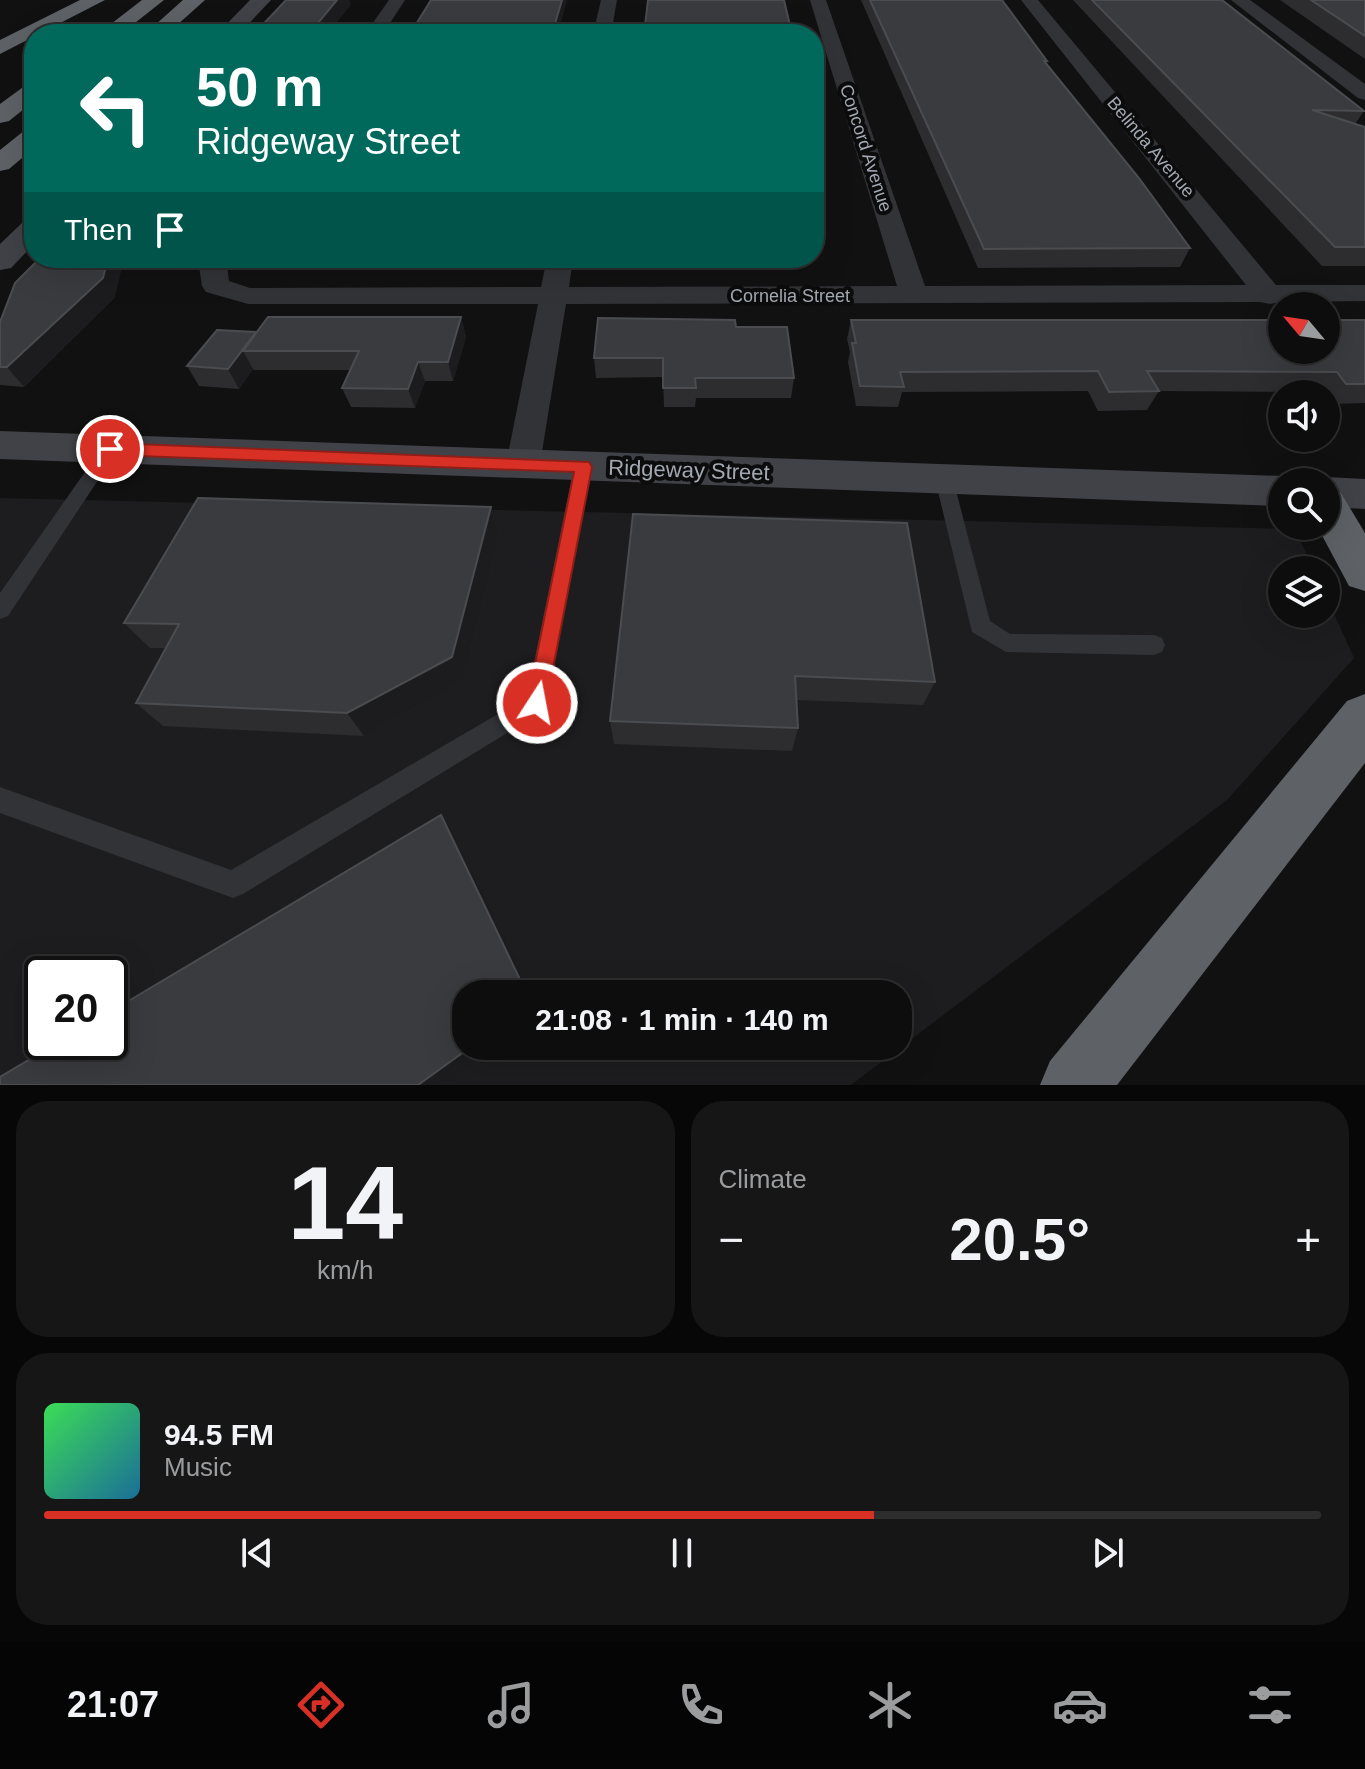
<!DOCTYPE html>
<meta charset="utf-8">
<style>
:root{--surface:#0d0d0e;--page:#161617;--text:#f1f3f6;--muted:#9a9c9e;--line:#2d2d2e;--accent:#d93025}
body{margin:0;font-family:Helvetica,sans-serif;background:var(--page);color:var(--text);height:100vh;display:flex;flex-direction:column;font-size:30px;white-space:nowrap}
*{box-sizing:border-box;margin:0}
p{font-size:26px;color:var(--muted)}
.icon{flex:none;width:44px;height:44px;fill:none;stroke:currentColor;stroke-width:2;stroke-linecap:round;stroke-linejoin:round}
.map{position:relative;height:1085px;overflow:hidden}
.panel{display:flex;flex-direction:column;gap:16px;padding:16px;background:#070708;flex:1}
.panel>*{flex:none}
.guide{position:absolute;left:24px;top:24px;width:800px;height:244px;border-radius:32px;box-shadow:0 8px 32px #0002,0 0 0 2px var(--line);background:#00695c;color:#fff;overflow:hidden}
.needle{width:52px;rotate:299deg}
.controls{position:absolute;left:1268px;top:292px;display:grid;gap:16px}
.controls a{display:grid;place-items:center;width:72px;height:72px;border-radius:50%;background:var(--surface);box-shadow:0 8px 32px #0002,0 0 0 2px var(--line);font-size:40px}
.speed{position:absolute;left:24px;top:956px;display:flex;gap:16px;font-size:40px;font-weight:700;text-align:center}
.speed>*{display:grid;place-content:center;width:104px;height:104px;border-radius:50%;background:var(--surface);box-shadow:0 8px 32px #0002,0 0 0 2px var(--line);line-height:1}
.speed .limit{border:4px solid #111;border-radius:12px;background:#fff;color:#111}
.pin{position:absolute;display:grid;place-items:center;width:68px;height:68px;color:#fff;margin:-34px;border:4px solid #fff;border-radius:50%;box-shadow:0 2px 8px #0007}
.me{position:absolute;width:88px;margin:-44px;rotate:11deg;stroke-linejoin:round;filter:drop-shadow(0 0 6px #0008)}
.turn{display:flex;align-items:center;gap:28px;height:168px;padding:0 40px;font-size:36px}
.turn .icon{width:104px;height:104px;stroke-width:2.5}
.turn b{display:block;font-size:56px;line-height:68px}
.then{display:flex;align-items:center;height:76px;padding:0 40px;background:#0003;gap:16px;font-size:30px}
.big{font-size:60px;font-weight:700;line-height:1.1}
.panel .card{flex:1;display:flex;flex-direction:column;justify-content:center;gap:12px;min-width:0;padding:0 28px;border-radius:32px;background:var(--page)}
.panel .dial{align-items:center;gap:0}
.dial b{font-size:104px;line-height:1}
.song{display:flex;align-items:center;gap:24px}
.cover{width:96px;height:96px;border-radius:12px;background:linear-gradient(135deg,hsl(130 70% 55%),hsl(200 70% 35%))}
.played{height:8px;border-radius:4px;background:linear-gradient(90deg,var(--accent) 65%,var(--line) 65%)}
.keys{display:flex;justify-content:space-around;direction:ltr}
.heat{display:flex;justify-content:space-between;align-items:center;font-size:44px;direction:ltr}
.panel .tiles{flex:1;display:grid;gap:16px;grid-template-columns:1fr 1fr}
.card:last-child{grid-column:span 2}
.trip{position:absolute;left:452px;top:980px;width:460px;height:80px;border-radius:32px;background:var(--surface);box-shadow:0 8px 32px #0002,0 0 0 2px var(--line);font-weight:700;line-height:80px;text-align:center}
.dock{display:flex;height:128px;justify-content:space-around;align-items:center;background:#050506;color:var(--muted)}
.dock .icon{width:56px;height:56px}
.dock .active{color:var(--accent)}
.dock b{font-size:36px;color:var(--text)}
.map>svg:first-child{display:block}
.built{fill:#1d1d1f;fill-rule:evenodd}
.lines{fill:none;stroke-linecap:round;stroke-linejoin:round}
.lane{fill:#323337;fill-rule:evenodd}
.street{fill:#323337;fill-rule:evenodd}
.secondary{fill:#404247;fill-rule:evenodd}
.highway{fill:#5e6267;fill-rule:evenodd}
.wall{fill:#2d2d30}
.shaded-wall{fill:#1c1c1e}
.building{fill:#3a3b3e;stroke:#4a4c50;stroke-width:2}
.route{fill:#d93025;stroke:#8d1f18;stroke-width:2}
.labels{text-anchor:middle;dominant-baseline:central;stroke-width:8;stroke-linejoin:round;paint-order:stroke}
.far-street-label{font-size:18px;fill:#a3a9b2;stroke:#0c0c0d}
.street-label{font-size:22px;fill:#a3a9b2;stroke:#0c0c0d}
</style>
<div class="map">
<svg width="1365" height="1085" viewBox="0 0 1365 1085">
<rect width="100%" height="100%" fill="#111112"/>
<path class="built" d="M0,498l1295,31 19,41h-32v44h44v-18l28,62 -127,142 -376,285h-851zM42,974h68v68h-68zM466,994h432v52h-432z"/>
<g class="lines">
<g class="lane">
<polygon points="110,443 116,445 119,449 116,453 8,616 0,619 0,593 104,445"/>
<polygon points="583,460 592,467 545,710 243,894 233,898 0,813 0,787 231,870 527,697 574,467"/>
<polygon points="944,472 953,479 990,621 1010,634 1154,635 1162,638 1165,645 1162,652 1154,655 1006,652 972,632 935,479"/>
</g>
<g class="street">
<polygon points="389,0 405,0 383,34 365,34"/>
<polygon points="601,0 617,0 611,34 593,34"/>
<polygon points="810,0 826,0 925,286 1246,285 1021,0 1038,0 1276,285 1365,285 1365,301 1280,302 1270,304 1260,302 566,304 540,464 535,473 523,476 511,473 506,464 538,304 248,304 206,292 202,286 199,266 205,258 232,258 227,266 229,281 250,288 541,287 547,258 573,258 569,287 897,286"/>
<polygon points="1231,0 1250,0 1365,84 1365,100 1358,98"/>
</g>
<g class="secondary">
<polygon points="250,0 271,0 239,34 217,34"/>
<polygon points="34,218 34,244 11,268 0,270 0,244 24,221"/>
<polygon points="0,431 1282,476 1298,482 1282,482 1282,506 0,459"/>
<polygon points="1326,477 1365,479 1365,509 1326,507 1326,482 1311,482"/>
</g>
<g class="highway">
<polygon points="80,0 105,0 0,54 0,40"/>
<polygon points="142,0 164,0 121,34 98,34"/>
<polygon points="183,0 205,0 167,34 145,34"/>
<polygon points="34,83 34,101 9,121 0,123 0,104 26,85"/>
<polygon points="34,127 34,148 9,169 0,171 0,150 25,130"/>
<polygon points="1326,488 1341,493 1365,533 1365,591 1349,586 1317,526 1326,526"/>
<polygon points="1365,694 1365,763 1117,1085 1040,1085 1050,1061 1347,701"/>
</g>
</g>
<g class="wall">
<polygon points="861,0 1002,0 1047,61 1046,64 1190,248 1180,267 978,268"/>
<polygon points="1073,0 1222,0 1364,111 1355,124 1365,127 1365,266 1322,266"/>
<polygon points="1280,0 1365,0 1365,59"/>
<polygon points="290,258 493,258 491,267 391,267 390,262 292,261"/>
<polygon points="629,258 776,258 775,267 630,267"/>
<polygon points="115,297 24,387 0,385 0,322"/>
<polygon points="461,317 466,337 453,381 425,381 415,408 351,407 342,388 350,370 254,370 253,369 239,389 199,386 187,366 256,332"/>
<polygon points="851,320 1365,320 1365,403 1330,404 1326,399 1326,394 1322,394 1320,392 1159,391 1147,410 1098,411 1088,391 902,392 898,407 856,406 848,362 850,352 847,339"/>
<polygon points="736,327 794,378 791,398 696,398 695,407 664,407 663,377 596,378 594,358"/>
<polygon points="491,507 499,535 463,681 364,736 163,726 136,703 166,648 150,648 124,623"/>
<polygon points="633,514 935,682 923,705 797,700 798,728 792,751 614,744 610,721"/>
</g>
<g class="shaded-wall">
<polygon points="337,0 349,0 351,5 327,34 309,34"/>
<polygon points="562,0 567,0 558,34 552,34"/>
<polygon points="108,258 124,258 115,297 24,387 7,367"/>
<polygon points="489,258 493,258 491,267"/>
<polygon points="461,317 466,337 453,381 448,362"/>
<polygon points="256,332 243,351 253,369 239,389 228,369"/>
<polygon points="418,362 425,381 415,408 408,389"/>
<polygon points="491,507 499,535 463,681 364,736 347,713"/>
<polygon points="441,815 454,835 531,994 527,994"/>
<polygon points="472,1046 496,1046 443,1085 418,1085"/>
</g>
<g class="building">
<polygon points="286,0 337,0 309,34 254,34"/>
<polygon points="431,0 562,0 552,34 410,34"/>
<polygon points="648,0 784,0 792,34 644,34"/>
<polygon points="870,0 1002,0 1047,61 1044,61 1139,178 1190,248 984,249"/>
<polygon points="1092,0 1222,0 1364,111 1312,110 1365,127 1365,247 1335,247"/>
<polygon points="1311,0 1365,0 1365,36"/>
<polygon points="40,258 108,258 103,278 7,367 0,367 0,322 15,283"/>
<polygon points="268,317 461,317 448,362 418,362 408,389 342,388 359,351 243,351"/>
<polygon points="598,318 735,320 736,327 787,327 794,378 695,378 696,388 663,388 663,358 594,358"/>
<polygon points="851,320 1282,320 1282,350 1326,350 1326,320 1365,320 1365,384 1346,384 1337,372 1147,371 1159,391 1109,392 1098,371 900,372 904,387 860,386 852,343 856,343"/>
<polygon points="217,330 256,332 228,369 187,366"/>
<polygon points="198,498 491,507 452,657 347,713 136,703 179,624 124,623"/>
<polygon points="633,514 907,523 935,682 795,676 798,728 610,721"/>
<polygon points="441,815 527,994 466,994 466,1046 472,1046 418,1085 0,1085 0,1077 59,1042 110,1042 110,1012"/>
</g>
<polygon class="route" points="110,443 589,462 592,467 545,710 537,713 530,710 527,703 574,472 110,455 101,449"/>
<g class="labels">
<g class="far-street-label">
<text transform="translate(1151 147) rotate(50)">Belinda Avenue</text>
<text transform="translate(866 148) rotate(72)">Concord Avenue</text>
<text x="790" y="296">Cornelia Street</text>
</g>
<g class="street-label">
<text transform="translate(689 470) rotate(2)">Ridgeway Street</text>
</g>
</g>
</svg>
<div class="controls">
<a><svg class="needle" viewBox="-14 -14 28 28"><path d="M0-13l5 13h-10z" fill="#e53935"/><path d="M0 13l5-13h-10z" fill="#9a9c9e"/></svg></a>
<a><svg class="icon" aria-label="sound" viewBox="0 0 24 24"><path d="M4 9h4l5-4v14l-5-4H4zM17 9q2 3 0 6"/></svg></a>
<a><svg class="icon" aria-label="search" viewBox="0 0 24 24"><circle cx="10" cy="10" r="6"/><path d="M15 15l6 6"/></svg></a>
<a><svg class="icon" aria-label="layers" viewBox="0 0 24 24"><path d="M12 4l9 5-9 5-9-5zM3 14l9 5 9-5"/></svg></a>
</div>
<div class="speed"><div class="limit">20</div></div>
<div class="pin" style="left:110px;top:449px;background:#d93025"><svg class="icon" aria-label="arrive" viewBox="0 0 24 24"><path d="M6 21V4h12l-3 4 3 4H6"/></svg></div>
<svg class="me" style="left:537px;top:703px" viewBox="-20 -20 40 40"><circle r="17" fill="#d93025" stroke="#fff" stroke-width="3"/><path d="M0-11L8 9 0 5-8 9z" fill="#fff"/></svg>
<div class="trip">21:08 · 1 min · 140 m</div>
<div class="guide">
<div class="turn"><svg class="icon" aria-label="left" viewBox="0 0 24 24"><path d="M17 20v-9H6M10 6l-5 5 5 5"/></svg><div><b>50 m</b>Ridgeway Street</div></div>
<div class="then">Then<svg class="icon" aria-label="arrive" viewBox="0 0 24 24"><path d="M6 21V4h12l-3 4 3 4H6"/></svg></div>
</div>
</div>
<section class="panel">
<div class="tiles">
<div class="card dial"><b>14</b><p>km/h</p></div>
<div class="card"><p>Climate</p>
<div class="heat"><a>−</a><b class="big">20.5°</b><a>+</a></div>
</div>
<div class="card">
<div class="song"><i class="cover"></i><div><b>94.5 FM</b><p>Music</p></div></div>
<div class="played"></div>
<div class="keys"><svg class="icon" aria-label="previous" viewBox="0 0 24 24"><path d="M18 5L8 12l10 7zM5 5v14"/></svg><svg class="icon" aria-label="pause" viewBox="0 0 24 24"><path d="M8 5v14M16 5v14"/></svg><svg class="icon" aria-label="next" viewBox="0 0 24 24"><path d="M6 5l10 7-10 7zM19 5v14"/></svg></div>
</div>
</div>
</section>
<nav class="dock">
<b>21:07</b>
<svg class="icon active" aria-label="directions" viewBox="0 0 24 24"><path d="M12 3l9 9-9 9-9-9zM9 14v-3h6M13 9l2 2-2 2"/></svg>
<svg class="icon" aria-label="music" viewBox="0 0 24 24"><path d="M9 18V5l10-2v13"/><circle cx="6" cy="18" r="3"/><circle cx="16" cy="16" r="3"/></svg>
<svg class="icon" aria-label="phone" viewBox="0 0 24 24"><path d="M5 4h4l2 5-3 2q2 4 5 5l2-3 5 2v4C11 20 4 13 5 4z"/></svg>
<svg class="icon" aria-label="climate" viewBox="0 0 24 24"><path d="M12 3v18M4 7l16 10M4 17L20 7"/></svg>
<svg class="icon" aria-label="car" viewBox="0 0 24 24"><path d="M5 17H2v-5l4-1 3-4h7l3 4 3 1v5h-3M9 17h6M6 11h13"/><circle cx="7" cy="17" r="2"/><circle cx="17" cy="17" r="2"/></svg>
<svg class="icon" aria-label="filters" viewBox="0 0 24 24"><path d="M4 7h16M4 17h16"/><circle cx="9" cy="7" r="2"/><circle cx="15" cy="17" r="2"/></svg>
</nav>
